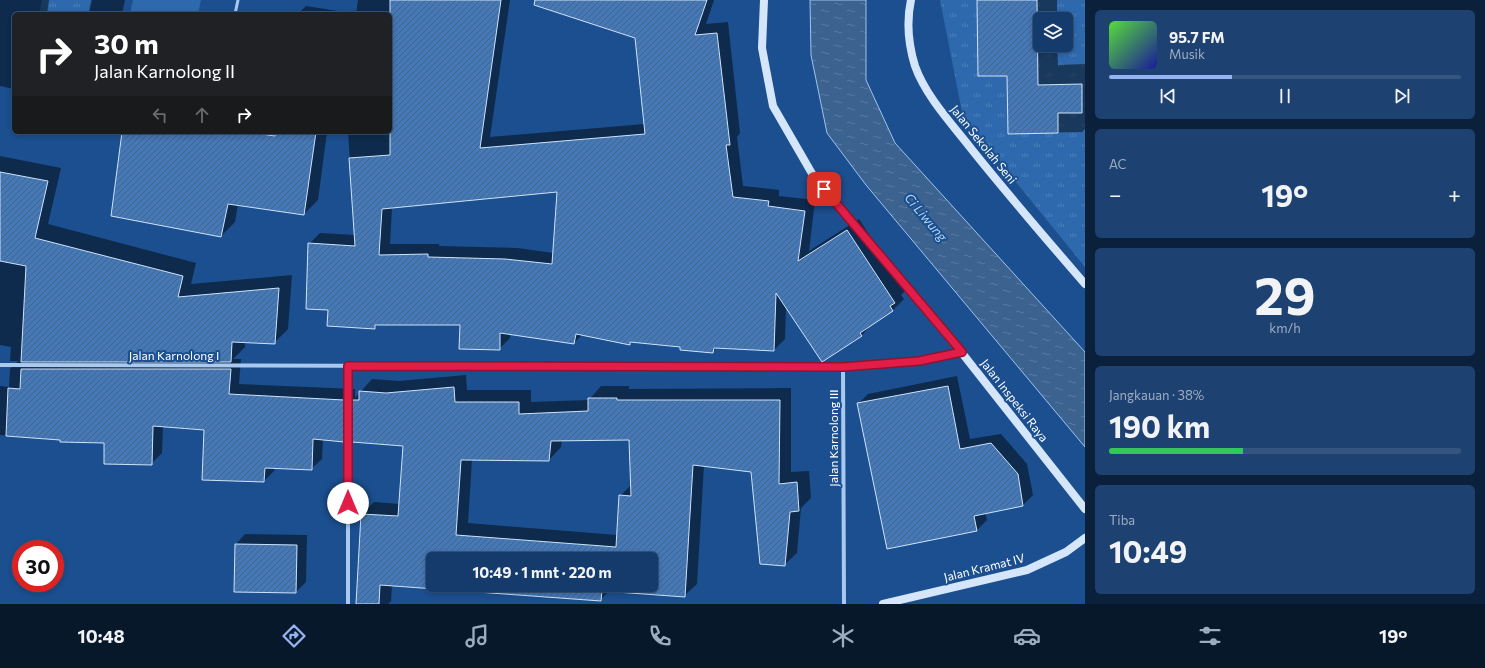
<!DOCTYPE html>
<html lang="id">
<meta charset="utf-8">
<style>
:root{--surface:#143b6b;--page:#1d4271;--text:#f1f3f6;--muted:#9dadc1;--line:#33557e;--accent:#95b2f1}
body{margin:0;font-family:Commissioner,sans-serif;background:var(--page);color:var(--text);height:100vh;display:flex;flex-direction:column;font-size:15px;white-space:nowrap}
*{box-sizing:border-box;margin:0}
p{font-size:13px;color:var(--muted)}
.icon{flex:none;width:22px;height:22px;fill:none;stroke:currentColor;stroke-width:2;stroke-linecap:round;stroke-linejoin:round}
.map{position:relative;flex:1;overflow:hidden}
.panel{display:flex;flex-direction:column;gap:10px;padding:10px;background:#0b203b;width:400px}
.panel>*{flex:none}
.hud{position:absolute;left:12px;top:12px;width:380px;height:122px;border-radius:6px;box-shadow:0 2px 6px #0003,0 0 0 1px var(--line);background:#202124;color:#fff;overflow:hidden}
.tools{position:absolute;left:1033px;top:12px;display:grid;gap:8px}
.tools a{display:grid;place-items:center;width:40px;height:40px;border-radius:6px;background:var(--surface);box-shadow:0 2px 6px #0003,0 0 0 1px var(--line);font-size:20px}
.speed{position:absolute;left:12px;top:540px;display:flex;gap:8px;font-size:20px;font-weight:700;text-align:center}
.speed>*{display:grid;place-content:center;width:52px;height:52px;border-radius:50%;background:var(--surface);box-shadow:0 2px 6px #0003,0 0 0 1px var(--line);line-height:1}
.speed .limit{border:6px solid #d22;background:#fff;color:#111}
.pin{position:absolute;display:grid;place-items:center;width:34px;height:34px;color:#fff;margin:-17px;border-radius:8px;box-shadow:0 2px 6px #0006}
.me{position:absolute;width:44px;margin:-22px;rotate:0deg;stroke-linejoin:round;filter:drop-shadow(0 0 3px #0008)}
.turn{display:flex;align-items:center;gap:14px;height:84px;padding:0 16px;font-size:18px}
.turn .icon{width:52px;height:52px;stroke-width:2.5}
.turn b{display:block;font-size:28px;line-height:34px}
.lanes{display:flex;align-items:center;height:38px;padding:0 16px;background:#0003;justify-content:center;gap:20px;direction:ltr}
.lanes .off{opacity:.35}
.big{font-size:30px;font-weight:700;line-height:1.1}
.panel .tile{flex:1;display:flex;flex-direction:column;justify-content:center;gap:6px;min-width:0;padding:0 14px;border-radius:6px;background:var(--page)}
.panel .dial{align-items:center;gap:0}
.dial b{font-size:52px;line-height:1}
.song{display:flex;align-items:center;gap:12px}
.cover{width:48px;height:48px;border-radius:6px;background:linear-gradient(135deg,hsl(110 70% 55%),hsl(240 70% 35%))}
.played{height:4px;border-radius:2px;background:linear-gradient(90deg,var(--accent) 35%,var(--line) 35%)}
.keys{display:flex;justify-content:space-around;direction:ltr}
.heat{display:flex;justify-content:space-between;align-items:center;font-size:22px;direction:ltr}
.charge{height:6px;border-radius:3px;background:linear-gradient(90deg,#34c759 38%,var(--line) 0)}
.trip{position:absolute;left:426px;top:552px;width:232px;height:40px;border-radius:6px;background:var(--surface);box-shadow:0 2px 6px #0003,0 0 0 1px var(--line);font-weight:700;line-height:40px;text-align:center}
.dock{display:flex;height:64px;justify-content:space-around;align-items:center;background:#08182b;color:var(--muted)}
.dock .icon{width:28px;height:28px}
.dock .selected{color:var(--accent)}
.dock b{font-size:18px;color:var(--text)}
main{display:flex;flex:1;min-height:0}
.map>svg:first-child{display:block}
.park{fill:url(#park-tufts);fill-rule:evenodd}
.pitch{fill:#2e69ad}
.water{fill:url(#water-ripples);stroke:#9cc4f0}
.shadow{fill:#0007;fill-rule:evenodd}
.building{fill:url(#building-hatch);stroke:#cfe3fa;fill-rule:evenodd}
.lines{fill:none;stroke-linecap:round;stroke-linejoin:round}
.lane{stroke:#a9c9ee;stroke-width:3}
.street{stroke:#a9c9ee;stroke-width:4}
.secondary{stroke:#d6e6fa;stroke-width:8}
.route-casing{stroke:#92132f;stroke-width:10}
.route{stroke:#e11d48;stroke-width:7}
.labels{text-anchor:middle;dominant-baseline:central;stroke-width:4;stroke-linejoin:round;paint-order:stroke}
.street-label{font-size:12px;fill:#fff;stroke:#1b4f8f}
.water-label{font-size:13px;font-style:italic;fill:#b5d3f5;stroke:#1b4f8f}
</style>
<main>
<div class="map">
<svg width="1085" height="604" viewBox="0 0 1085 604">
<defs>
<pattern id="park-tufts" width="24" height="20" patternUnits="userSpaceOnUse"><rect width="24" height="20" fill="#2e69ad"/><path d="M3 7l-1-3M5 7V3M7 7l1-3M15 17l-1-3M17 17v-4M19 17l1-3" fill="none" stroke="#4d80b9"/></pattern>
<pattern id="water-ripples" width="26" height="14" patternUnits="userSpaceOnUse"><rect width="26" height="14" fill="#3c6290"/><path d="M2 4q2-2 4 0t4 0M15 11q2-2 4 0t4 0" fill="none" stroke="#597aa1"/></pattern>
<pattern id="building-hatch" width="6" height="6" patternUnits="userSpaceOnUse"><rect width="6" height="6" fill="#4478b7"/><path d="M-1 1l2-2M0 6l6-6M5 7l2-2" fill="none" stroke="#486282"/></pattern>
</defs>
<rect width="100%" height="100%" fill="#1b4f8f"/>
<g class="park">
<polygon points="42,0 91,0 88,14 39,14"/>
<path d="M940,0h145v267l-122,-150zM1040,19h26v26h-26z"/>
</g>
<polygon class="pitch" points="133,0 201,0 198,14 130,14"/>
<polygon class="water" points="810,0 866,0 866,80 895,143 1085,352 1085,447 866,185 827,133 811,55"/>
<g class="shadow">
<polygon points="0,0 49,0 47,14 14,14 14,89 0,86"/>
<polygon points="92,0 125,0 122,14 89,14"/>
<path d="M358,0h152l-20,137 155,-13 -9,-87 -74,-37h152l-8,24 22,-2 12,111 -3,4 6,49 36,4v6l36,4 -6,51 50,-32 46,72 -4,4 3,4 -11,11 -21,14 -10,11 -76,-29 -1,33 -11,11 -57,-3 -4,5 -32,-5 -48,-6 -4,3 -47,-9 -8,8 -64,-9v4l-11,11 -38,-25h-82l-5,4 -45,-19 -20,-65 11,-11 35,2 -7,-103h42v-118h-34zM558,190l-4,63 -37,-5 -78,-2v-2h-49l2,-37z"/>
<polygon points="978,0 1057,0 1057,19 1040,19 1040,45 1057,45 1058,65 1085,64 1085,129 1082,132 1009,133 1008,75"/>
<polygon points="306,6 344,12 344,14 298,14"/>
<polygon points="123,132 327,132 318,200 304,214 238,204 235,222 221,236"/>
<path d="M0,156l61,12 -13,56 148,39 -5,21 101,-9 -4,54 -14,14 -29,-2v6l-12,12h8l-2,25 116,5v9l17,-19 27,2 67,-6 1,15h64v12l58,-2 12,-14h28v3l162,-1v84l18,-1 2,27 -10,10 -4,45 -13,12 -32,-94 -48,-6 -7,119 -13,12 -75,-5 -8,8 -209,-14 -1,16 -3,3h-31l5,-90 12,-12 26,2 4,-59 -52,-13 -8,9 -21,-2 -1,20 -11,10 -36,-1 -1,3 -10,10 -59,-52 -42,-3 -1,27 -11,11 -46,-22 -105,-7v-49l9,1 1,-18 8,-8h-8l1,-14 -11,-2zM630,439l2,45 -12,12 -3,39 -149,-12 4,-64 77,1 12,-13 1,-7zM433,559h218v26h-218z"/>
<polygon points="957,376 970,439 1001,434 1027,464 1033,495 1023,505 985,513 987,520 977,530 888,548 858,404 868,394"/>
<polygon points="245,534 307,535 306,582 296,592 236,544"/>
</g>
<g class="building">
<path d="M390,0h111l-21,148 165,-14 -10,-96 -101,-33 1,-5h172l-12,35 22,-2 13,112h-4l7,52 36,4 -1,5 37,5 -7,50 49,-31 48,73 -5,3 3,5 -33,22 2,3 -40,26 -46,-69 -2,58 -60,-3 -1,5 -33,-3v-3l-50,-5v3l-54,-11 -2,10 -74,-11v17l-41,-1 1,-24h-85v4l-48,-3 1,-16 -22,-1 2,-66 47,3 -6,-88 41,-3zM557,192l-5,72 -47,-5 -77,-2v-3l-49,1 3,-46z"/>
<polygon points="977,0 1037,0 1038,85 1082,84 1082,113 1058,113 1058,133 1008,134 1007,76 978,76"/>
<polygon points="122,132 247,132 275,136 276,132 316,132 304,215 228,204 221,237 111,216"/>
<polygon points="0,172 48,181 35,238 183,276 178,297 279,288 275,344 232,342 231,362 21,362 26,266 0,261"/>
<polygon points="21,369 231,369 229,394 344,400 344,442 313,439 312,470 265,468 264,482 202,480 204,430 153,426 152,465 104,464 104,443 60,442 60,440 6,436 8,388 20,389"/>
<polygon points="948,386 960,449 991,443 1018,474 1023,506 974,516 977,531 887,549 857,403"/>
<path d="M454,387l1,15h64v12l69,-3v-13h29v2h163l-1,84 18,-2 2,29 -9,1 -5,54 -25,-2 -9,-92 -58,-7 -8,132 -83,-6 -1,10 -221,-16 -1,19h-23l5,-90 37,2 5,-70 -51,-4v-42h7v-9l27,2zM629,440l2,56 -12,-1 -3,52 -160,-12 5,-75 88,1 2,-20zM433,559h218v26h-218z"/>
<polygon points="235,544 297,545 296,593 234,592"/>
</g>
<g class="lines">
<polyline class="lane" points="235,14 238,0"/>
<g class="street">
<polyline points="0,365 843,367 919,361 962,353"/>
<polyline points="348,366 348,604"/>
<polyline points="843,367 844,604"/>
</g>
<g class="secondary">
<polyline points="764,0 762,48 773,106 814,177 962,353 1085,509"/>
<path d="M911,0c-5,23 -3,43 4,66 11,31 38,59 58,85 36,45 74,89 112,133"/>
<polyline points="883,604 1027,570 1066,552 1085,538"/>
</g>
</g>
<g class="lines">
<defs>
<polyline id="route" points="348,503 348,366 843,367 919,361 962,352 824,189"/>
</defs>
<use href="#route" class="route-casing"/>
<use href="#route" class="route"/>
</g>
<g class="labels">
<g class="street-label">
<text transform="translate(984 144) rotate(51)">Jalan Sekolah Seni</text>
<text x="174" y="355">Jalan Karnolong I</text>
<text transform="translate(1015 400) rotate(52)">Jalan Inspeksi Raya</text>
<text transform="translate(833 438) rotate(-90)">Jalan Karnolong III</text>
<text transform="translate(984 567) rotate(-14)">Jalan Kramat IV</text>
</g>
<g class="water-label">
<text transform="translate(926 217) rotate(50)">Ci Liwung</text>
</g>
</g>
</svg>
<div class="tools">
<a><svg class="icon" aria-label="layers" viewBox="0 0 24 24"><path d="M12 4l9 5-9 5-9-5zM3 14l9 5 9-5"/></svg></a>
</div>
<div class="speed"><div class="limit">30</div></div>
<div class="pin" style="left:824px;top:189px;background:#d93025"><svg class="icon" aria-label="arrive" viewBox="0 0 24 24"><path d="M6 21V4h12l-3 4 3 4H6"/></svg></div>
<svg class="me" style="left:348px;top:503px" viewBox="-20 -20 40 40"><circle r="19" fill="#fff"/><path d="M0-13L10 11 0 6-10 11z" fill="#e11d48"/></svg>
<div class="trip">10:49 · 1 mnt · 220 m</div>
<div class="hud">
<div class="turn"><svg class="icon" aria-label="right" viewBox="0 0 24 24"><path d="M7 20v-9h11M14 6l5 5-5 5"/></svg><div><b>30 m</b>Jalan Karnolong II</div></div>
<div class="lanes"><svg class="icon off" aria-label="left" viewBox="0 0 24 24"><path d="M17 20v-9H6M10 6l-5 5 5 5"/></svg><svg class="icon off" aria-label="ahead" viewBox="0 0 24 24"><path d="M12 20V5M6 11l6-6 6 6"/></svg><svg class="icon" aria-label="right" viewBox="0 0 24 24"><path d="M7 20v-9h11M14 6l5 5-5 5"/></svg></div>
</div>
</div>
<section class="panel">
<div class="tile">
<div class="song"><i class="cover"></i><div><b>95.7 FM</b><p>Musik</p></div></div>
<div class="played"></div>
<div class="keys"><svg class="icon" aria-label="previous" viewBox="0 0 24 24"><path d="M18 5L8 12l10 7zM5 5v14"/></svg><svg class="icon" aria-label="pause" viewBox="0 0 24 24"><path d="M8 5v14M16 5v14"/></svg><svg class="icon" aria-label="next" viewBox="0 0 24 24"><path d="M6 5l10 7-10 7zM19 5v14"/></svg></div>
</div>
<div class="tile"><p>AC</p>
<div class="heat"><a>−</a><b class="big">19°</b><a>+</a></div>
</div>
<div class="tile dial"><b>29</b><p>km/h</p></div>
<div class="tile"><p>Jangkauan · 38%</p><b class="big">190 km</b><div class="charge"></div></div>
<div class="tile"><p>Tiba</p><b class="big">10:49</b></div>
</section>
</main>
<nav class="dock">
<b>10:48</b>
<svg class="icon selected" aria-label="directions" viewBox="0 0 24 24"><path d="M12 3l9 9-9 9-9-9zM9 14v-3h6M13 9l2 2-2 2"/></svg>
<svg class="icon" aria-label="music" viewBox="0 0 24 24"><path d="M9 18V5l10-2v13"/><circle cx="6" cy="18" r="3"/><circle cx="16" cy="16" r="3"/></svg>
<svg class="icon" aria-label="phone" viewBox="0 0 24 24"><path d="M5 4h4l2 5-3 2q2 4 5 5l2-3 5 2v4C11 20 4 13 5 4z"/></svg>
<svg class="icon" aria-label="climate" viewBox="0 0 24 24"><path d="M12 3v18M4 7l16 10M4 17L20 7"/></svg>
<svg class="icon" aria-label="car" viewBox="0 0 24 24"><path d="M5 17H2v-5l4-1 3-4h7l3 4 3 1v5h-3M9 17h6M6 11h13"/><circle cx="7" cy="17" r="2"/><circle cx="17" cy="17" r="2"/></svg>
<svg class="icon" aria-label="filters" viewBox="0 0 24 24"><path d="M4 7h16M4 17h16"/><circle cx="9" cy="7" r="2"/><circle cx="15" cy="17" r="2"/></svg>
<b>19°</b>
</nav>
